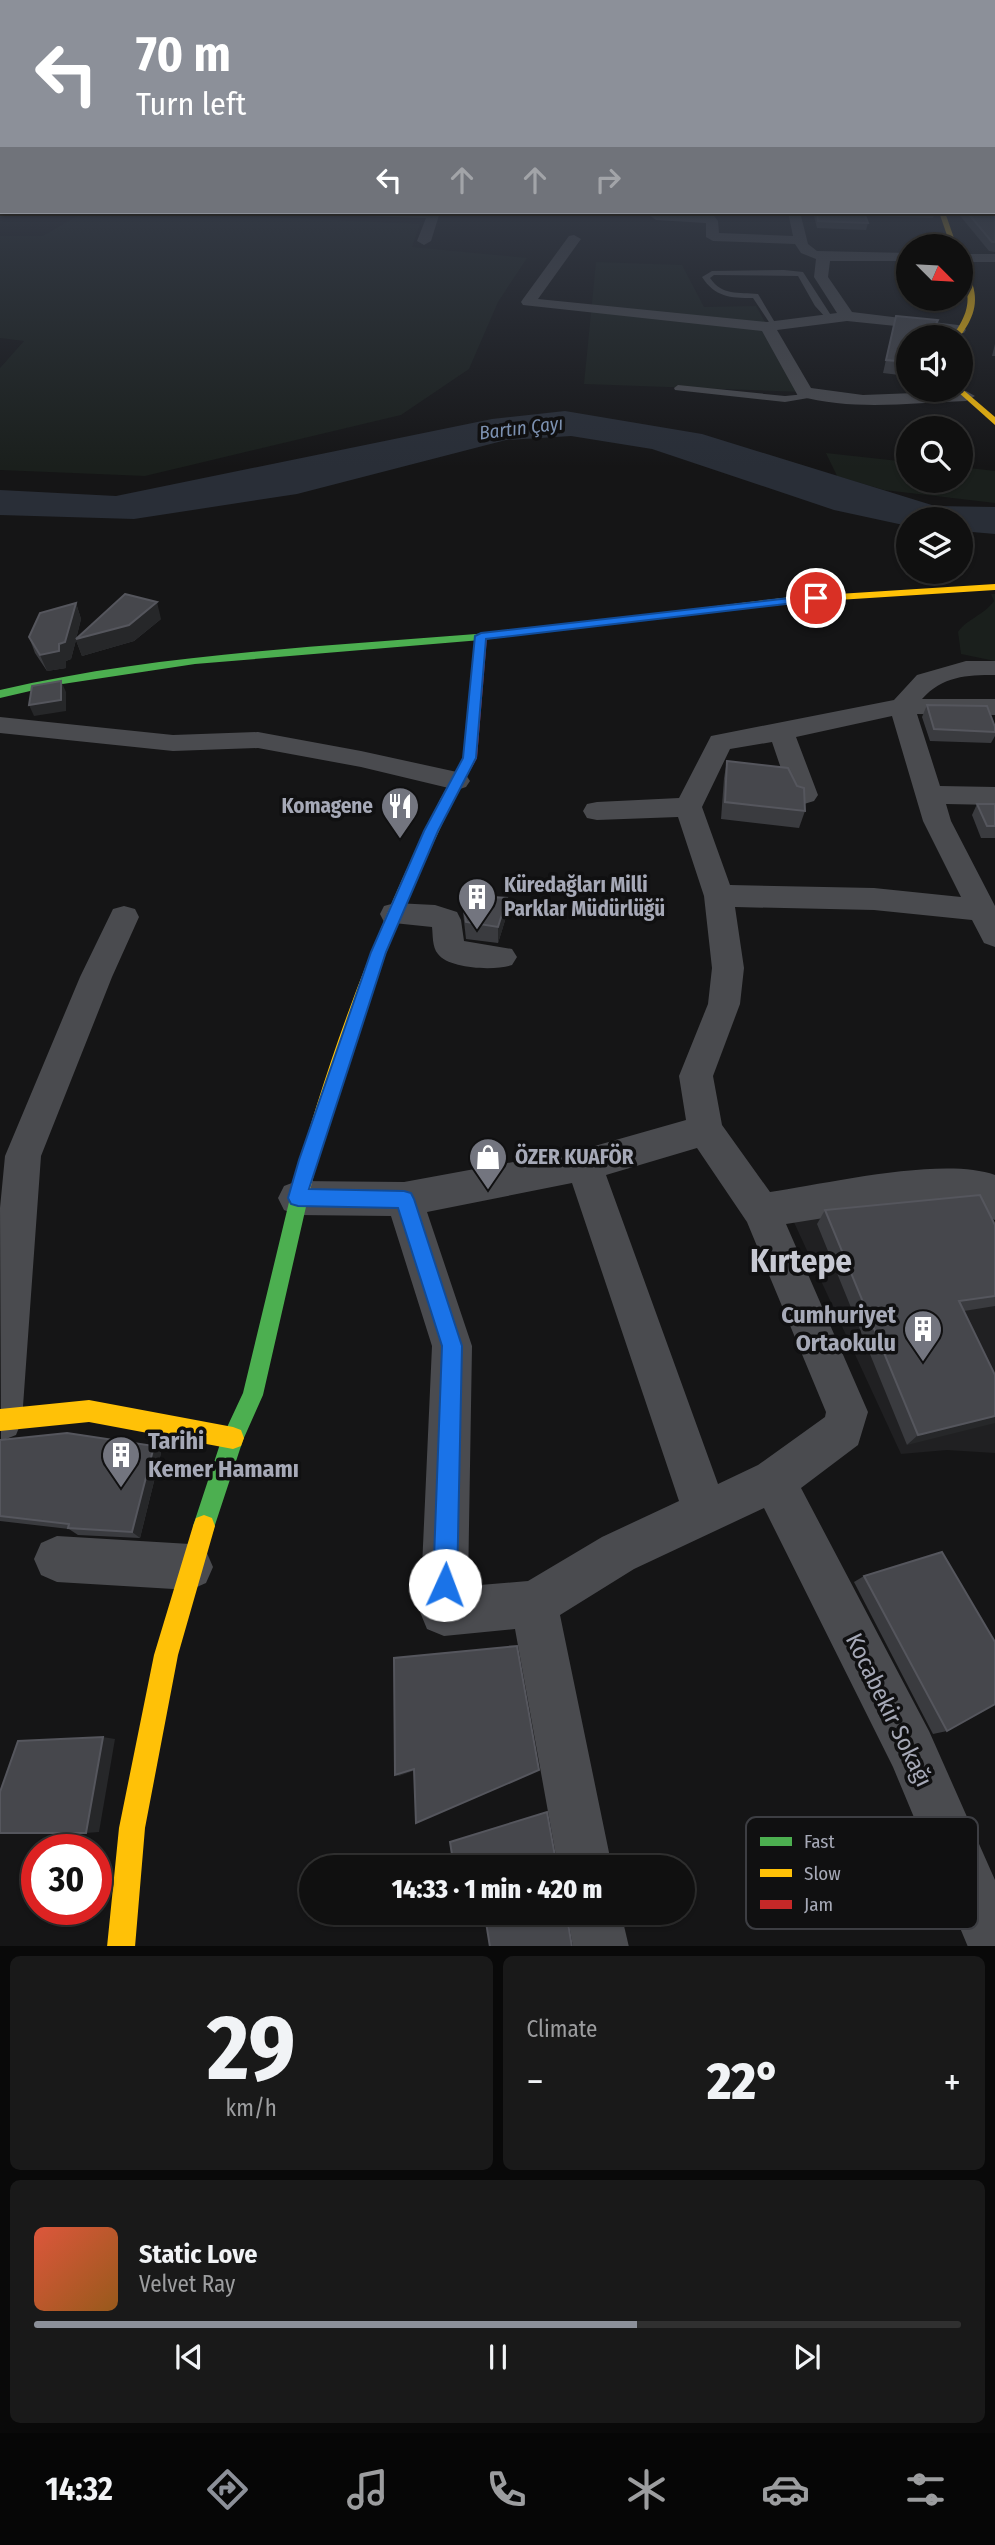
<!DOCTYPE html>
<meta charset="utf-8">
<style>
:root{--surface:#101010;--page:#191919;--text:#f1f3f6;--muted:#9c9d9f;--line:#303030;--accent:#8c9099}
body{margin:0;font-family:"Fira Sans Condensed",sans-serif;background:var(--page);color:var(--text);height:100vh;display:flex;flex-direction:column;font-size:26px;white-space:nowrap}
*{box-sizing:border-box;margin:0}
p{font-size:23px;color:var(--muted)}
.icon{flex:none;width:38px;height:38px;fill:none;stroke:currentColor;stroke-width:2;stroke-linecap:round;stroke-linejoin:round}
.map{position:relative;height:1946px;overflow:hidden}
.sheet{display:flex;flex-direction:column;gap:10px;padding:10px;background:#090909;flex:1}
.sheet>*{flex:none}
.banner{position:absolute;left:0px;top:0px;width:996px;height:214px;box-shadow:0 2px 5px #0004,0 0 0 2px var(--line);background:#8c9099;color:#fff;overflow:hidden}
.needle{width:46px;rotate:114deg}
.tools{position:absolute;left:896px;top:234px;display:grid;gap:14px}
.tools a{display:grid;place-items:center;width:77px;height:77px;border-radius:50%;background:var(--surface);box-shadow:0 2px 5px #0004,0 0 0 2px var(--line);font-size:35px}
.speed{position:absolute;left:21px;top:1834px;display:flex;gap:14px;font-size:35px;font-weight:700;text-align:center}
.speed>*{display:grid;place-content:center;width:91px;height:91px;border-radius:50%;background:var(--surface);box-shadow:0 2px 5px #0004,0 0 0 2px var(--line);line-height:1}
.speed .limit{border:10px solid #d22;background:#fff;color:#111}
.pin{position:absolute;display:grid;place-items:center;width:60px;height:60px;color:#fff;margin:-30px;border:4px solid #fff;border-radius:50%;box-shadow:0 2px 7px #0007}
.me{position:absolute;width:77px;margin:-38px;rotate:2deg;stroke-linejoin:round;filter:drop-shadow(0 0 5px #0008)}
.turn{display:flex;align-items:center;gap:24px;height:147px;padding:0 21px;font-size:32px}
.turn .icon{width:91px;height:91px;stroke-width:2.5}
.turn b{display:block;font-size:49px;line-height:60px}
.lanes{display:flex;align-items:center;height:66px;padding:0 21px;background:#0003;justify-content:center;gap:35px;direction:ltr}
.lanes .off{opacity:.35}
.big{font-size:52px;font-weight:800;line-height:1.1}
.sheet .tile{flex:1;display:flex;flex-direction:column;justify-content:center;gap:10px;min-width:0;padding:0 24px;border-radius:10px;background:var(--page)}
.sheet .dial{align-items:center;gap:0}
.dial b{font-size:91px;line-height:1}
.song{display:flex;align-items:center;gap:21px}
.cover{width:84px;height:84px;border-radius:10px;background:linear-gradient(135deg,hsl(10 70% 55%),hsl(30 70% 35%))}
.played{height:7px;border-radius:4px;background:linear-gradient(90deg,var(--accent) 65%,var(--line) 65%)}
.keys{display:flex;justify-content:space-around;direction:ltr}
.heat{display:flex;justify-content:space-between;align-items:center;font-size:38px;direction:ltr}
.sheet .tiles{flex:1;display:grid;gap:10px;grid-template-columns:1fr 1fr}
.tile:last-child{grid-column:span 2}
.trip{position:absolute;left:299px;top:1855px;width:396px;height:70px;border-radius:35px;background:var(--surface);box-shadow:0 2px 5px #0004,0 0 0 2px var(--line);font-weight:800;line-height:70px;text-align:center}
.dock{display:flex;height:112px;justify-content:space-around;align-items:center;background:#060606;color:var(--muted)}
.dock .icon{width:49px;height:49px}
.dock .active{color:var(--accent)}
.dock b{font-size:32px;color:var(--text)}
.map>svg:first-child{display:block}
.built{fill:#202022}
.green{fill:#1a1f1c}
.water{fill:#292e37}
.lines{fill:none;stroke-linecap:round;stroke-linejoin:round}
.lane{fill:#4a4b4f;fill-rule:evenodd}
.street{fill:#4a4b4f;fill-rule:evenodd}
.fast{fill:#4caf50;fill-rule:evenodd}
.slow{fill:#ffc107;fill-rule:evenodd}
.jam{fill:#c62828;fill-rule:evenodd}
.wall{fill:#3a3b3f}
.shaded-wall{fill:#262729}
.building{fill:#46474c;stroke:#55565d;stroke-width:2}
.route{fill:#1a73e8;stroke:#114b97;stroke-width:2}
.labels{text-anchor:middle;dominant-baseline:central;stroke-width:7;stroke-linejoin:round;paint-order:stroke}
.far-water-label{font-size:19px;font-style:italic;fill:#7d92b2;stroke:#101011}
.poi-label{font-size:21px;font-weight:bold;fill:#a6a9b7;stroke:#101011;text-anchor:start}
.near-poi-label{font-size:24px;font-weight:bold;fill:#a6a9b7;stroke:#101011;text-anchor:end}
.near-street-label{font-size:24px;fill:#a6a9b7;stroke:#101011}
.near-district-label{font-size:33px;font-weight:bold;fill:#c7c9d3;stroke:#101011}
.key{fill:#101011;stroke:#3d3e43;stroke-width:2}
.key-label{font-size:19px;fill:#a6a9b7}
</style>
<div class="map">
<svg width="995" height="1947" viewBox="0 0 995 1947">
<rect width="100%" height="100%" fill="#151516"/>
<polygon class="built" points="980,1202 995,1223 995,1453 947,1450 901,1454 792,1218"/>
<g class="green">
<polygon points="84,212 203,212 202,214 420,224 412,247 527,258 498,302 469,369 401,415 145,476 0,470 0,368 24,341 0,338 0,236 43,236"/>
<polygon points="596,262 682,265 704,307 756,306 804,392 584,384"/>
<polygon points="826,453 908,462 908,481 961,481 961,467 995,471 995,503 884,490 837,476"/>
<path d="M991,594h4v67l-34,-7 -3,-22c10,-14 25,-16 36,-31z"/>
</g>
<polygon class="water" points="565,411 702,434 935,506 995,507 995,534 961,531 961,520 908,520 908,526 834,510 652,449 571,436 506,440 297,494 134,519 0,515 0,490 116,496 492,419"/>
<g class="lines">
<g class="lane">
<path d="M784,270l19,2 31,48h-6l-13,-14 -17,-30 -84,-1 -4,3c12,18 28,14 48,16l19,32 -4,2 -20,-30c-23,0 -38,-1 -51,-21l10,-6z"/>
<polygon points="678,385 785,396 816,393 820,396 785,402 675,390 674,388"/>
</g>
<g class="street">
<polygon points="2,195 2,203 0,204 0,196"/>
<polygon points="355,212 440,212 431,241 424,245 417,241 426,218 361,216"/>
<path d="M645,212l69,4 4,5 1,12 74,3 -5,-24h12l8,32 9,7 91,2v8h-78l-2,16 24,35 106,13 6,2 2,3 -2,3 -117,-12 -70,9 34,58 52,7 103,-4 9,5 -9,5c-57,2 -112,10 -168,-5l-36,-65 -239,-26 -2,-3 2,-3 46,-63 5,-1 7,4 -43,60 229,23 70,-9 -23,-36 2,-18 -15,-6 -6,-9 -82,-3 -7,-4v-14l-50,-3z"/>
<rect x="961" y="254" width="34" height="8"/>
<path d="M966,661h29v14c-29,0 -52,1 -73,24h73v16l-78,-1 23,72 55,1v18l-49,-1 5,17 44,85v41l-11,-4 -12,-23 -98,-10 -139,-3 9,61 -4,36 -27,72 9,49 48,67c56,-8 173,-36 225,-17v45l-13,-5 -8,-11 -56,-1 -132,21 82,188 -10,33 -57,43 128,243 66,149v67h-27l-75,-180 -129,-259 -130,61 -74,46 52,252h-54l-43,-238 -71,7 -17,-7 -7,-17 12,-266 -41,-130 -94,-1 -13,-5 -6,-12 6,-12 13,-5 107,1 180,-33 102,-29 -7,-44 29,-72 4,-36 -8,-72 -26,-79 -81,3 -10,-2 -4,-7 4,-7 10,-2 82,-4 32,-62 183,-36 23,-25zM892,716l31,105 38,76 -87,-9 -144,-3 -28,-78 28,-58 42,-7 18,53 4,6 10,3 10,-3 4,-6 -22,-58zM697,1148l50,74 79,190 -1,5 -67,48 -40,19 -112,-309zM572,1183l107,318 -77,36 -74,44 -60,5 4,-240 -45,-134z"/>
<polygon points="0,717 173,735 258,732 361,751 457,772 466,775 470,781 466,787 457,790 361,767 258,748 173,751 0,733"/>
<path d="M395,903l40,2 22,7 4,8 3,21 48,8 5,8 -5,8c-17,6 -63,4 -74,-11 -6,-7 -5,-19 -6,-27l-48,-5 -4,-8 4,-8z"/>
<polygon points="124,906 135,909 139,917 112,977 41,1156 22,1420 16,1435 1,1441 0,1208 5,1156 80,977 113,909"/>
<polygon points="57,1536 190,1544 206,1551 213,1567 206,1583 190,1590 57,1582 41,1575 34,1559 41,1543"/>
<polygon points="567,1913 621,1913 629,1947 573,1947"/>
</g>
<g class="fast">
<path d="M651,614l6,3 -2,2 -174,21 -286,24 -139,21 -56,13v-8c156,-36 317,-43 476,-56 59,-5 117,-14 175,-20z"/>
<polygon points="299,1190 306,1192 308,1198 263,1395 243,1440 212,1534 204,1537 196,1534 193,1526 222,1438 243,1393 290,1198 292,1192"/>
</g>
<g class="slow">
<polygon points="939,212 945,212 957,247 951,247"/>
<path d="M961,261c5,4 8,12 10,19 9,23 2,39 -12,58h-8c13,-18 21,-33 14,-54 -2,-9 -4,-15 -4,-23z"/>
<polygon points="961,388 995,417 995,425 958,392"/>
<polygon points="995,584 995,590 791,603 651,620 645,617 651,614 791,597"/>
<path d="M448,793l7,5c-63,126 -113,263 -147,400l-2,6 -7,2 -7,-2 -2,-6c36,-137 87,-274 151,-400z"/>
<polygon points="89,1400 233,1427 241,1430 244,1438 241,1446 233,1449 89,1422 0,1431 0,1409"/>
<polygon points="204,1515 212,1518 215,1526 178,1655 145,1828 135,1947 107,1947 119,1828 154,1655 193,1526 196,1518"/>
</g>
<polygon class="jam" points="481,634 487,637 477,758 453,801 448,803 441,798 463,758 475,637"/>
</g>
<g class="wall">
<polygon points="995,195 995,252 989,251 957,212 994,212"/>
<polygon points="813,212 935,212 933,218 866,216 868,223 866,230 817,228"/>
<polygon points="896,316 934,333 908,338 908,376 883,373"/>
<polygon points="995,344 995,356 992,356"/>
<polygon points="76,603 81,619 76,639 161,619 134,641 82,656 76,640 71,659 66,661 66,668 47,671 35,653 29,637"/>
<polygon points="927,705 995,727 995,736 991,743 930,741 922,717"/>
<polygon points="727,761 805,811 799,828 721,819 724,778"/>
<polygon points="977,804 995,804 995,838 981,838 972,815"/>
<polygon points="462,895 507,914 498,943 466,939 463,912"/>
<polygon points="825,1210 995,1225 995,1306 964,1311 995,1375 907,1445 817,1224"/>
<polygon points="0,1440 154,1446 161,1453 140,1538 78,1535 69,1529 0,1521"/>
<polygon points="864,1576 947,1731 933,1734 854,1582"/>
</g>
<g class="shaded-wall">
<polygon points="157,602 161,619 134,641 82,656 76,640 71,659 66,661 66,668 47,671 40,655 59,644 76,603 81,619 76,639"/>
<polygon points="61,681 66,692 66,711 34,716 29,705"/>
<polygon points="507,898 507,914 498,943 498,927"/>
<polygon points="995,1416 995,1423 907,1445 918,1435"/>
<polygon points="154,1446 161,1453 140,1538 132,1532"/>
<polygon points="103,1737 115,1739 99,1832 86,1833"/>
<polygon points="414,1769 416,1770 399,1776 395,1775"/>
</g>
<g class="building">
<polygon points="994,195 995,195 995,242 992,242 967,212 994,212"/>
<polygon points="817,212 864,212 868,223 818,221"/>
<polygon points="896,316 938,320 929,338 908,338 908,362 886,360"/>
<polygon points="125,594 157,602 129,625 76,639"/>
<polygon points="76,603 65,642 59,644 59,651 40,655 29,637 40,613"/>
<polygon points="61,681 61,700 29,705 32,686"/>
<polygon points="927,705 987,706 995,727 995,732 934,729"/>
<polygon points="727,761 788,768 797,786 804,788 805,811 725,802"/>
<polygon points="977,804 995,804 995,826 987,826"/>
<polygon points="462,895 507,898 498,927 466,922"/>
<polygon points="980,1195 995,1225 995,1296 959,1301 995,1375 995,1416 918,1435 825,1210"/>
<polygon points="67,1433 154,1446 132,1532 68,1528 69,1524 0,1516 0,1440"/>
<polygon points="942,1552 995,1642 995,1704 947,1731 864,1576"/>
<polygon points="517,1646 539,1770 416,1823 414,1769 395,1775 394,1658"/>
<polygon points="103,1737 86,1833 0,1833 0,1792 18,1741"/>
<polygon points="547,1812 557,1867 454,1867 450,1842"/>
<polygon points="461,1913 582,1913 582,1914 569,1914 567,1917 572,1947 490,1947 485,1916 463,1923"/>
</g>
<linearGradient id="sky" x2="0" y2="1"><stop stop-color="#0c0c0c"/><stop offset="0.42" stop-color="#353b47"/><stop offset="1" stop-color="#353b47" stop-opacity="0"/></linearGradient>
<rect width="995" height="467" fill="url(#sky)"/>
<polygon class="route" points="816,595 820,596 820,600 486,639 476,758 438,831 386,952 309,1189 404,1191 411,1193 414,1199 462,1346 457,1585 453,1593 445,1597 437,1593 433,1585 442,1346 398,1208 298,1206 291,1204 288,1198 299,1160 371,952 424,831 463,758 475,636 481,633"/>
<defs>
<symbol id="restaurant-pin" viewBox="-11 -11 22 30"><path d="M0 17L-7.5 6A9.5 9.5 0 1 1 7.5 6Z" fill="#73757f" stroke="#101011"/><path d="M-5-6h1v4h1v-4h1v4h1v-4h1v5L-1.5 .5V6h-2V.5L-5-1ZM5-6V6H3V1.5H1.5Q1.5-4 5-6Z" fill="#fff"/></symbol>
<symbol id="building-pin" viewBox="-11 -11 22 30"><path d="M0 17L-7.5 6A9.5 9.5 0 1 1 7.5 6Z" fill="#73757f" stroke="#101011"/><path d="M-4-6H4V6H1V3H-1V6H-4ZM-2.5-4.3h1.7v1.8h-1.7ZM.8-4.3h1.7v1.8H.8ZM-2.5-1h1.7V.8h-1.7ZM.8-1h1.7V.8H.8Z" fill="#fff"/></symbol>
<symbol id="shop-pin" viewBox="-11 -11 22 30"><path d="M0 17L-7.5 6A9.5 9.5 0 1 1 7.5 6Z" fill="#73757f" stroke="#101011"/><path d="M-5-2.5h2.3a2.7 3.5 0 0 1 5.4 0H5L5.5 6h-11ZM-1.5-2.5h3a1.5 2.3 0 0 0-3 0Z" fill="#fff"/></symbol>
</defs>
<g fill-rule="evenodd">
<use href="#restaurant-pin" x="378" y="784" width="44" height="60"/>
<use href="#building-pin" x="455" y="875" width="44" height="60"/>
<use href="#shop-pin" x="466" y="1135" width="44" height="60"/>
<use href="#building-pin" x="901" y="1307" width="44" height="60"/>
<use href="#building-pin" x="99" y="1433" width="44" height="60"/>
</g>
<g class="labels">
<g class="far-water-label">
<text transform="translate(521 428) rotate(-7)">Bartın Çayı</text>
</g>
<g class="poi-label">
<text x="373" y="806" text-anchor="end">Komagene</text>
<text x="504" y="885">Küredağları Milli<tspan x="504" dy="24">Parklar Müdürlüğü</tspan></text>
<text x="515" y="1157">ÖZER KUAFÖR</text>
</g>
<g class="near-poi-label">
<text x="896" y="1315">Cumhuriyet<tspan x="896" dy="28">Ortaokulu</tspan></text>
<text x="148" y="1441" text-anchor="start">Tarihi<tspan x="148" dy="28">Kemer Hamamı</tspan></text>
</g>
<g class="near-street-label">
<text transform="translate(889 1710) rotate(64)">Kocabekir Sokağı</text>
</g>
<g class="near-district-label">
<text x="801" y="1261">Kırtepe</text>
</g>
</g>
<rect x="746" y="1817" width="232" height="112" rx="10" class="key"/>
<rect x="760" y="1837" width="32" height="9" fill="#4caf50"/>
<rect x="760" y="1869" width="32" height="8" fill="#ffc107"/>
<rect x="760" y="1900" width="32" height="9" fill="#c62828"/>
<g class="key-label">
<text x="804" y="1848">Fast</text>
<text x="804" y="1880">Slow</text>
<text x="804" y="1911">Jam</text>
</g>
</svg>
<div class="tools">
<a><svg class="needle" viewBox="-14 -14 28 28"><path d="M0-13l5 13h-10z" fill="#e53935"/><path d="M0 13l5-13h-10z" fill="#9c9d9f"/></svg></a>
<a><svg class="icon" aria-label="sound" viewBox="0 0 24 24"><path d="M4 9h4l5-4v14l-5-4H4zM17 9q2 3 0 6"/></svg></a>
<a><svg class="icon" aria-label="search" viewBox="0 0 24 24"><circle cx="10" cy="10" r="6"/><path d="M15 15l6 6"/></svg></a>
<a><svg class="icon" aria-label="layers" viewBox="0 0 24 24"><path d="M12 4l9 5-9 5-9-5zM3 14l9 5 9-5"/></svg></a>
</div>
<div class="speed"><div class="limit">30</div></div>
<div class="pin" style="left:816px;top:598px;background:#d93025"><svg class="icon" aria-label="arrive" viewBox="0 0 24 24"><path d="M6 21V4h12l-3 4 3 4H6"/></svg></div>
<svg class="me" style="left:445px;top:1585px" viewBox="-20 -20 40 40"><circle r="19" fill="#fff"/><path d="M0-13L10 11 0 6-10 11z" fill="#1a73e8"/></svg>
<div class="trip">14:33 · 1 min · 420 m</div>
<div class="banner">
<div class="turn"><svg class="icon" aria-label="left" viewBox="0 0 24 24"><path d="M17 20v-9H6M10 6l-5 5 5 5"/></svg><div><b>70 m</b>Turn left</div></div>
<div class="lanes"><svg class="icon" aria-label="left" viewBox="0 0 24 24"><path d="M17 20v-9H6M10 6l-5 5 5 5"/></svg><svg class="icon off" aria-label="ahead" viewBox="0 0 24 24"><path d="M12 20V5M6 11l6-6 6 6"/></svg><svg class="icon off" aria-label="ahead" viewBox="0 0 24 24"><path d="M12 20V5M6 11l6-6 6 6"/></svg><svg class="icon off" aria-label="right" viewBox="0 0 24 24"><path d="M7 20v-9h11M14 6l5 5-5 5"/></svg></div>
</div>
</div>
<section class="sheet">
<div class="tiles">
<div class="tile dial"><b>29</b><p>km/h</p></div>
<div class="tile"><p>Climate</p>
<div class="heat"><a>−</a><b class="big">22°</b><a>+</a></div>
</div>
<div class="tile">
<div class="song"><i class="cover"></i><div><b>Static Love</b><p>Velvet Ray</p></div></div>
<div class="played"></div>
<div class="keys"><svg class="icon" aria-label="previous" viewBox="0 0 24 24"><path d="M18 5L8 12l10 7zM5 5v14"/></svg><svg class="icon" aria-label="pause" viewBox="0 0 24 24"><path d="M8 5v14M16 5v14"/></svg><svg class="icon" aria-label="next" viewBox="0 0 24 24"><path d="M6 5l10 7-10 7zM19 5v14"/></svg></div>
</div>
</div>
</section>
<nav class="dock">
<b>14:32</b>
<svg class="icon active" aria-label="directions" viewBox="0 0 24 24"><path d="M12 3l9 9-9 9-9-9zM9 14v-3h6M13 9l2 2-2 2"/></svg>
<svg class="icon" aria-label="music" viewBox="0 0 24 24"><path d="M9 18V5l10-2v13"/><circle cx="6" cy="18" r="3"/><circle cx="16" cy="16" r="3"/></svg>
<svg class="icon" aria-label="phone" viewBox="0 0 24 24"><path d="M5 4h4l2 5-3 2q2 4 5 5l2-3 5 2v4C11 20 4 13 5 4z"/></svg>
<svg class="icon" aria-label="climate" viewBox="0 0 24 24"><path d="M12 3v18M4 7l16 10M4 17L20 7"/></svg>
<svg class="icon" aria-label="car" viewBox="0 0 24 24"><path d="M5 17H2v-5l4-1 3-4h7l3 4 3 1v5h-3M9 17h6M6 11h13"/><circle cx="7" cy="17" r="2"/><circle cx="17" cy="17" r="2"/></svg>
<svg class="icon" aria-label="filters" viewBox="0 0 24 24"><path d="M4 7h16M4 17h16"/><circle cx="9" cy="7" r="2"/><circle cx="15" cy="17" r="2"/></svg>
</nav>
